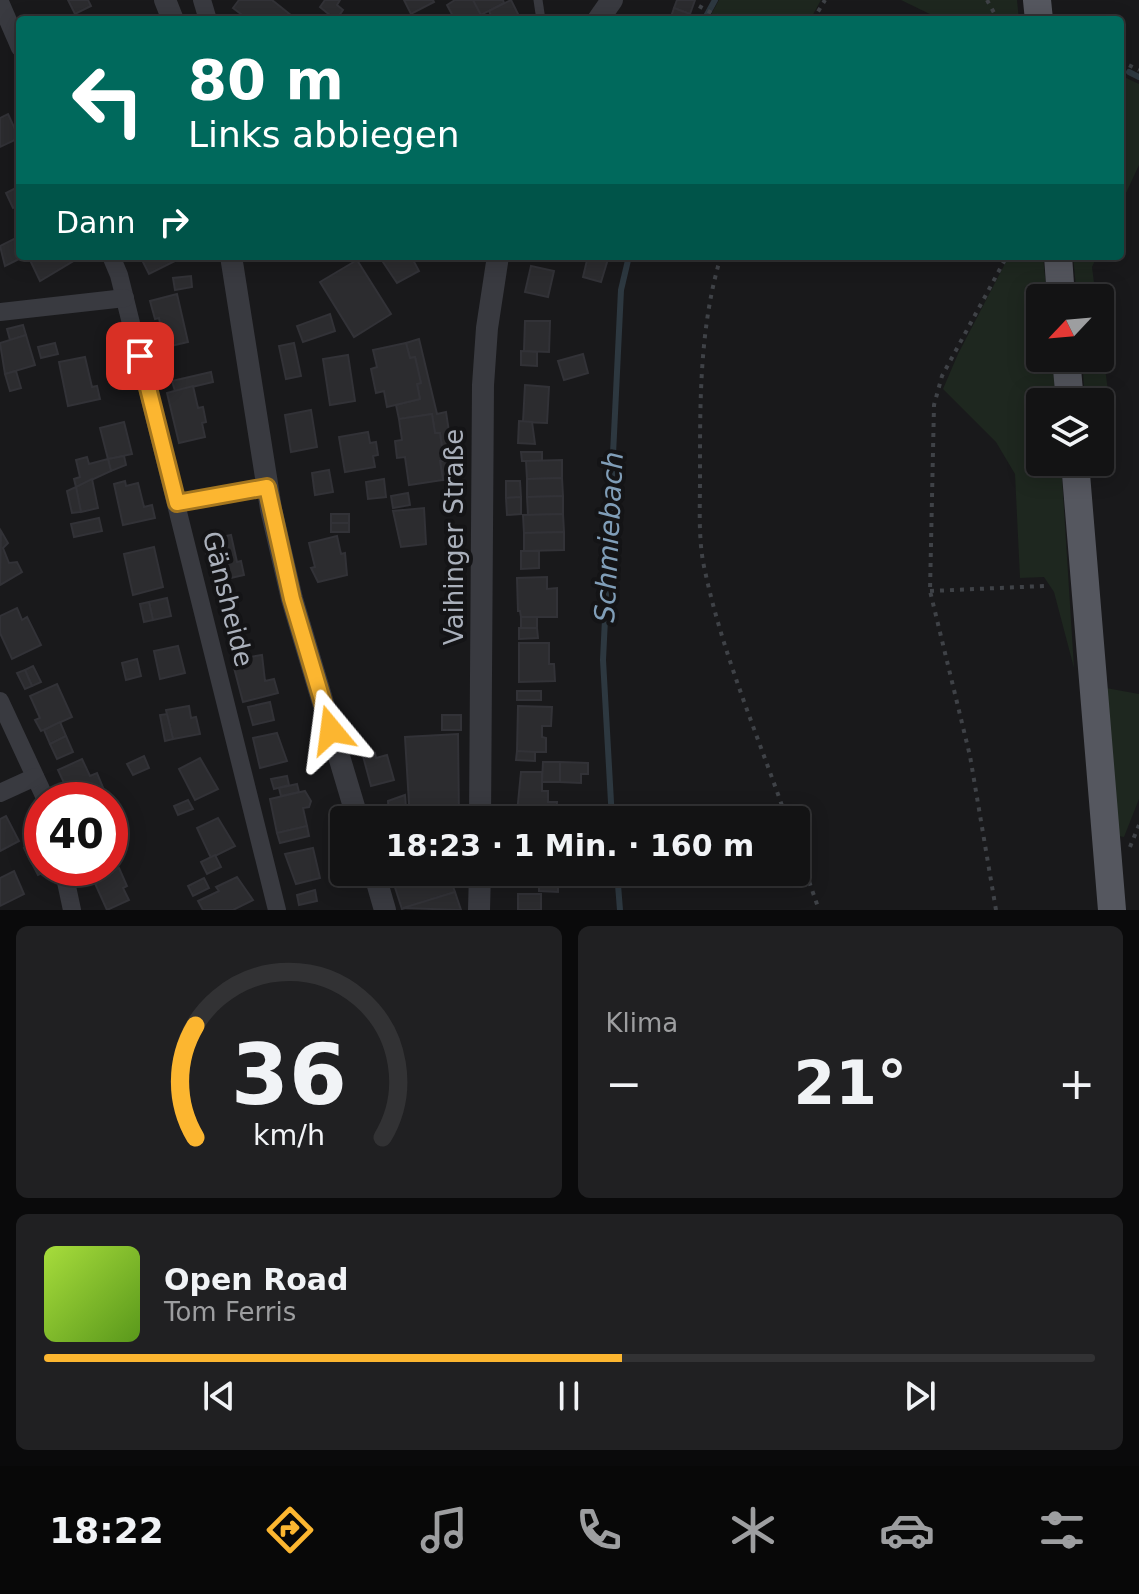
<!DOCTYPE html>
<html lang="de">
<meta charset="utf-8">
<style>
:root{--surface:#131314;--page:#202022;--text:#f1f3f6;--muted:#9d9ea0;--line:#323234;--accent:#fcb630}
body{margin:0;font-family:"DejaVu Sans",sans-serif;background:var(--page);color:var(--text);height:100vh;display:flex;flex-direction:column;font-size:30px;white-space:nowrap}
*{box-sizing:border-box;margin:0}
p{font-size:26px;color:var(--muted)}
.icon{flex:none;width:44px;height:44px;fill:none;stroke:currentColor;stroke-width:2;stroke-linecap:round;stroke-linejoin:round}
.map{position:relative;height:910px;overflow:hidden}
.panel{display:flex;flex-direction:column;gap:16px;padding:16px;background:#0a0a0b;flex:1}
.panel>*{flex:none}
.top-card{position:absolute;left:16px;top:16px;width:1108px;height:244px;border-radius:8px;box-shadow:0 4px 20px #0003,0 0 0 2px var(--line);background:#00695c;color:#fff;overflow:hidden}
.needle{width:52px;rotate:244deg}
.fabs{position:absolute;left:1026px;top:284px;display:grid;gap:16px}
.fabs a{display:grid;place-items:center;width:88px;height:88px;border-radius:8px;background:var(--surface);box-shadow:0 4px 20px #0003,0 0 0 2px var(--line);font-size:40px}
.speed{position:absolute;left:24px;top:782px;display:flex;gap:16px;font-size:40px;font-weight:700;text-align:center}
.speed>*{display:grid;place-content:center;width:104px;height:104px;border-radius:50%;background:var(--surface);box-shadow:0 4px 20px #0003,0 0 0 2px var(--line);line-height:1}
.speed .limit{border:12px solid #d22;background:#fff;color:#111}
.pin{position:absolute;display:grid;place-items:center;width:68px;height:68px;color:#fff;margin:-34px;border-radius:16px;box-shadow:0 4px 12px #0006}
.me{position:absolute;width:88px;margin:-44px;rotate:344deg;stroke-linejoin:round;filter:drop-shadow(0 0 6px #0008)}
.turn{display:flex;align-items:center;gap:28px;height:168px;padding:0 40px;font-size:36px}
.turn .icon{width:104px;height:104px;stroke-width:2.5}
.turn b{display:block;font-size:56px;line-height:68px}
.then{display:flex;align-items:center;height:76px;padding:0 40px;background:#0003;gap:16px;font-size:30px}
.big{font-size:60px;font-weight:800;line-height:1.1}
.panel .card{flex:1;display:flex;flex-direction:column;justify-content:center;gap:12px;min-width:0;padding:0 28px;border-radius:12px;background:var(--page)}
.panel .dial{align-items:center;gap:0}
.dial svg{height:208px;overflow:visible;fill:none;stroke:var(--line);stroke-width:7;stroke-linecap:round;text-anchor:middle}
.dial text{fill:var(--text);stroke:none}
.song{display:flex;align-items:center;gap:24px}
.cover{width:96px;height:96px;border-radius:12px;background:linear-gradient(135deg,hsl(80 70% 55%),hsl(90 70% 35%))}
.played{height:8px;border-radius:4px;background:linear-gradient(90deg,var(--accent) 55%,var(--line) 55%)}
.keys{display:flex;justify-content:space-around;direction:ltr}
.heat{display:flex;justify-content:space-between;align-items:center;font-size:44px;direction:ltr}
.panel .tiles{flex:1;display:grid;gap:16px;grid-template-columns:1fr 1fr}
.card:last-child{grid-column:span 2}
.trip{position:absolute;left:330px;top:806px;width:480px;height:80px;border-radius:8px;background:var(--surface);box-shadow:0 4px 20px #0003,0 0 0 2px var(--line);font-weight:800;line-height:80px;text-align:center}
.tabs{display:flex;height:128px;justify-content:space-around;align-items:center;background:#080808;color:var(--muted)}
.tabs .icon{width:56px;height:56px}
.tabs .current{color:var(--accent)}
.tabs b{font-size:36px;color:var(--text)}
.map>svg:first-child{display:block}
.green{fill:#1e271f}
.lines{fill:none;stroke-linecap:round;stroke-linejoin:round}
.stream{stroke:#2d3840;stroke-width:6}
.building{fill:#2c2c2f;stroke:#323237;stroke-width:2}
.path{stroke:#3f4247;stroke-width:4;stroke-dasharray:4 6;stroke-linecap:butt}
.service{stroke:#393a40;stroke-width:9}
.minor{stroke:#393a40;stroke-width:18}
.tertiary{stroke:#393a40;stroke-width:22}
.primary{stroke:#55575f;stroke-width:28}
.route-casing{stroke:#a4761f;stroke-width:20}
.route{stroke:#fcb630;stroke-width:14}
.labels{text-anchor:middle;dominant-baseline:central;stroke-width:8;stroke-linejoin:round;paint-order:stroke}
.street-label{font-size:26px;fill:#aab0bb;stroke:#141416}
.water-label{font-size:28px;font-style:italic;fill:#809eb8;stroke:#141416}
</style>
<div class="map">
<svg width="1139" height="910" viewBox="0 0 1139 910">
<rect width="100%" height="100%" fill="#19191b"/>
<g class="green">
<polygon points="719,0 821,0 810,20 708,20"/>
<polygon points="901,0 1017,0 1019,20 942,20"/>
<polygon points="1120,75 1139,84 1139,165 1120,206"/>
<polygon points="1009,256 1043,256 1047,298 1040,298 1040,358 1052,358 1056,402 1040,402 1040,462 1061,462 1074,668 1054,592 1044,577 1020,578 1015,474 996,442 943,389 958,354"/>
<polygon points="1073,256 1097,256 1092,267 1096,298 1077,298"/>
<polygon points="1100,329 1113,430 1100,427 1100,402 1085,402 1082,358 1100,358"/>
<polygon points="1106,688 1139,694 1139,799 1124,837 1118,836"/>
</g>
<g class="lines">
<g class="stream">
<polyline points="704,20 715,0"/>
<polyline points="1129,72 1139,77"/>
<polyline points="612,820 603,660 621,290 629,256"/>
<polyline points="617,872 620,910"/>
</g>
</g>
<g class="building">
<polygon points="68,0 88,0 91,6 75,14"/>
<polygon points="239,0 272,0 297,20 249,20 233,8"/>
<polygon points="325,0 340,0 337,5 343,10 336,20 320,7"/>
<polygon points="404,0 433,0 434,2 411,14"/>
<polygon points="455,0 473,0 481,15 476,20 455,20 447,5"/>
<polygon points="473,0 503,0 504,3 481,15"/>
<polygon points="511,0 521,20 493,20 489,11"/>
<polygon points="677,0 695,0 690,14 674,8"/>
<polygon points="674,8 690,14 688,20 670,20"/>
<polygon points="8,114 19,138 0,147 0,118"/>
<polygon points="16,188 20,191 20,205 13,208 6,193"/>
<polygon points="16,238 20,256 25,256 5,266 0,246"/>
<polygon points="33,256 73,256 75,260 40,281 29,258"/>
<polygon points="140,256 178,256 179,259 149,274"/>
<polygon points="379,256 411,256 419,271 397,283"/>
<polygon points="588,256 608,259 601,282 583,277"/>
<polygon points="357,260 391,314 354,337 320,282"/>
<polygon points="531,266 554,271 548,297 525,292"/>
<polygon points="191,276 192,287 175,290 173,278"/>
<polygon points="177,294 188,342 162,348 157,329 161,328 159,318 155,319 150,301"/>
<polygon points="330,314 335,331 303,342 297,326"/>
<polygon points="525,321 550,321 549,352 524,351"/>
<polygon points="23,325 26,335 10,340 7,329"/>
<polygon points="26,335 35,365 5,374 0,343"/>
<polygon points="419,339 437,414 446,412 456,478 443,480 440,461 444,461 440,433 435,433 432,414 399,419 396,405 420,399 417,384 421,383 415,357 410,358 406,343"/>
<polygon points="55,343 58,354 41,358 38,347"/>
<polygon points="294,343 301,376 286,379 279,346"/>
<polygon points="406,343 410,358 415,357 421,383 417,384 420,399 387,407 384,391 376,393 371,369 377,367 373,350"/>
<polygon points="521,351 537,352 537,366 521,365"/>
<polygon points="583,354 588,373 564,380 558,361"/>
<polygon points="348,355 355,401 330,405 323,359"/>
<polygon points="85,357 92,387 97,386 100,399 68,406 59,362"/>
<polygon points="16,371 21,388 10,391 5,374"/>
<polygon points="211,372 213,382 175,391 172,381"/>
<polygon points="525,385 549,387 547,423 523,422"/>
<polygon points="193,386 198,408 203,407 206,422 202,423 205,437 179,443 167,393"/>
<polygon points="311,410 317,447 291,452 285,415"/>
<polygon points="432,414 435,433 440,433 444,461 440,461 443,480 409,485 405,457 397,458 395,441 402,440 399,419"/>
<polygon points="519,421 532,422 535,444 518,443"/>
<polygon points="124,422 132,454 108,459 100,428"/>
<polygon points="368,432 370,443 376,442 378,455 373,456 375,467 345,472 339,437"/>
<polygon points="521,452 542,452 542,461 522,461"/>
<polygon points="124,456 126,465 111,471 108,459"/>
<polygon points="87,457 89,464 108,459 111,471 76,487 74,479 80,477 76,460"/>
<polygon points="562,460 562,478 527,479 526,461"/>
<polygon points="329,470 333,492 315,495 312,473"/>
<polygon points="562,478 563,496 527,497 527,479"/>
<polygon points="92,479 98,508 81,512 76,487"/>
<polygon points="384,479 386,497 368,499 366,482"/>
<polygon points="125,481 126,486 138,483 144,507 152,505 155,518 123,525 114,484"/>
<polygon points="506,481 520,481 521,497 506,498"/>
<polygon points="76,487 81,512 72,513 67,491"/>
<polygon points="408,493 410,505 393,508 391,496"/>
<polygon points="563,496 563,514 528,515 527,497"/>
<polygon points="521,497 521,514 507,515 506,498"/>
<polygon points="424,508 426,544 401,547 393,511"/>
<rect x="331" y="514" width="18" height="9"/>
<polygon points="563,514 564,532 524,533 523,515"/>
<polygon points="99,518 102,531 74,537 71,524"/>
<rect x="331" y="523" width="18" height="9"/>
<polygon points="1,531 8,543 3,548 9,563 17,562 22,572 0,585"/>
<polygon points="564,532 564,550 524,551 524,533"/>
<polygon points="231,535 237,562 241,561 244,575 213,582 203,541"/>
<polygon points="337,536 341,554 345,553 347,575 318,582 311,568 315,567 309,543"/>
<polygon points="154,547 163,587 133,595 124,554"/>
<polygon points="521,551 539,551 539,568 521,569"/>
<polygon points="547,577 547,589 557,588 557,617 521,617 520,611 518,611 517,578"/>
<polygon points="167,598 171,616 153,620 149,602"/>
<polygon points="149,602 153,620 144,622 140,604"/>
<polygon points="17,608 22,620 27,617 41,645 12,659 0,633 0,616"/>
<rect x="521" y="617" width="16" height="11"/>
<polygon points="519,628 537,628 538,638 519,639"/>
<polygon points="519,643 549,643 549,664 554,664 555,681 519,682"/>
<polygon points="178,646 185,673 160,679 154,651"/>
<polygon points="262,655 265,681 274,679 278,693 243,702 232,660"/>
<polygon points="137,659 141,676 126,680 122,663"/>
<polygon points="33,666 41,682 32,686 25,670"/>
<polygon points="25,670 32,686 25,689 17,673"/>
<polygon points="57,684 72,717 41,731 35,720 40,718 30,696"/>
<rect x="517" y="691" width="24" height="9"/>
<polygon points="270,702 274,720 253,725 248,707"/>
<polygon points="189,706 191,718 196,717 200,734 173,739 166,710"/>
<polygon points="518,706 552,707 551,726 542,726 542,737 546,738 546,752 517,752"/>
<polygon points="167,714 173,739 165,741 160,715"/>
<rect x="442" y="715" width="19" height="15"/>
<polygon points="60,722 66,736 50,744 44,730"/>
<polygon points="277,733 287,761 260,768 253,738"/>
<polygon points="458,734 459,820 410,820 405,737"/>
<polygon points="66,736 73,752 57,759 50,744"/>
<polygon points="517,751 535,752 535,761 516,760"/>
<polygon points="375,753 376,758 387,755 394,780 371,786 363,756"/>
<polygon points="144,756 149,768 133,775 127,764"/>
<polygon points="200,758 218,789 195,800 179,769"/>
<polygon points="82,759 90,776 97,773 104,790 83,800 72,800 58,770"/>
<polygon points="543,762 560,762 560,782 542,782"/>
<polygon points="560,762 588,763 588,774 581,774 581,783 560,782"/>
<polygon points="521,772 542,772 542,791 548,791 548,802 557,802 556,815 517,813"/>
<polygon points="287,776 289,785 274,789 271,779"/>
<polygon points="297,784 299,792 281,796 279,788"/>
<polygon points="305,791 311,801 309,807 303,808 307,826 277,833 270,799"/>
<polygon points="405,795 407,820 389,820 388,801"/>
<polygon points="188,800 193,809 178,815 174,806"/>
<polygon points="6,816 19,841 0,851 0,819"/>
<polygon points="218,818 235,846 211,858 197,828"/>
<polygon points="110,825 113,831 116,829 123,844 110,850"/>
<polygon points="307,826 309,836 280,843 277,833"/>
<polygon points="40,841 42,868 53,868 38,875 24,848"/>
<polygon points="313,848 320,878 296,884 285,854"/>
<polygon points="215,855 221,867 207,874 201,862"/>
<polygon points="119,868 127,886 123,888 129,900 107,910 93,879"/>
<polygon points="14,871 24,894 0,906 0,878"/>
<polygon points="390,872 448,872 455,892 402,909"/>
<polygon points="539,876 558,877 558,892 539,891"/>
<polygon points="237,877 253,900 233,910 203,910 198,901 219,891 216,887"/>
<polygon points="204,878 209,888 193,896 188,886"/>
<polygon points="315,890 317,901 299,905 297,895"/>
<polygon points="455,892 461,910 403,908"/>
<rect x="518" y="894" width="23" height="16"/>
</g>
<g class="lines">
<g class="path">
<polyline points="987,0 998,20"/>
<polyline points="699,6 725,20"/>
<polyline points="813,20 825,0"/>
<polyline points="1120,61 1139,70"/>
<path d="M721,256c-22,72 -21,149 -21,224 0,30 -2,62 5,91 18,85 54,167 82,249"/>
<polyline points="930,591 1044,586"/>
<polyline points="796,844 819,910"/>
<polyline points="1130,847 1139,825"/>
<polyline points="996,910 970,756 930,591 934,405 942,376 1007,256"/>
</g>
<polyline class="service" points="538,0 541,20"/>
<g class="minor">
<polyline points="202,0 208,20"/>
<polyline points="0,2 20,48"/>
<polyline points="111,256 119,275 277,910"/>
<polyline points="0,312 125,298"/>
<polyline points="177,503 267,487"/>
<polyline points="0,701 46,800"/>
<polyline points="0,793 35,777"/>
<polyline points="63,868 72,910"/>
</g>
<g class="tertiary">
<polyline points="165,0 173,20"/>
<polyline points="598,20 612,0"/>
<polyline points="231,256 271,509 292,599 358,820"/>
<polyline points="480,820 483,385 487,328 498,256"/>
<polyline points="374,872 385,910"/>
<polyline points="479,910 480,872"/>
</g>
<g class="primary">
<polyline points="1037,0 1039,20"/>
<polyline points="1058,256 1061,298"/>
<polyline points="1066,358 1070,402"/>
<polyline points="1075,462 1112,910"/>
</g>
</g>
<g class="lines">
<defs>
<polyline id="route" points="140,356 177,503 267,487 292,599 331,730"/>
</defs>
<use href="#route" class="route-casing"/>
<use href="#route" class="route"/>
</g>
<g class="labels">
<g class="street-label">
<text transform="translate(454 537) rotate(-90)">Vaihinger Straße</text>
<text transform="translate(228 599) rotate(76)">Gänsheide</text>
</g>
<g class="water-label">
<text transform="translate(609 537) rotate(-87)">Schmiebach</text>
</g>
</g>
</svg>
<div class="fabs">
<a><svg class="needle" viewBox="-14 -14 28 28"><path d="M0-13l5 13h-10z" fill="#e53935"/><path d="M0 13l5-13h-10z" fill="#9d9ea0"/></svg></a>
<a><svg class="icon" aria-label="layers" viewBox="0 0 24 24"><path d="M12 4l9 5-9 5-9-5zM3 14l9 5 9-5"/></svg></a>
</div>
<div class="speed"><div class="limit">40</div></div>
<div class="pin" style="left:140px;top:356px;background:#d93025"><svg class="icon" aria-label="arrive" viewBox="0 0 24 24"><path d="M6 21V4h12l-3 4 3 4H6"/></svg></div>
<svg class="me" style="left:331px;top:730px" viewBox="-20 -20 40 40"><path d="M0-17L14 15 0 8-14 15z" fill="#fcb630" stroke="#fff" stroke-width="4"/></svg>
<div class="trip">18:23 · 1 Min. · 160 m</div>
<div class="top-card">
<div class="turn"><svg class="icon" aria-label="left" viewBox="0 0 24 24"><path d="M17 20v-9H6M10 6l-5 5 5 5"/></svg><div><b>80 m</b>Links abbiegen</div></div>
<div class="then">Dann<svg class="icon" aria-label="right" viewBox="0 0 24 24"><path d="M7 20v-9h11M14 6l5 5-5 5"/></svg></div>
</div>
</div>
<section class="panel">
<div class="tiles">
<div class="card dial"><svg viewBox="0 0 100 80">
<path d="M14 69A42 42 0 1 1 86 69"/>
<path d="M14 69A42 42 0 0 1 14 26" stroke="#fcb630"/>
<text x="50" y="56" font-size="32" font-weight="700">36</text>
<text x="50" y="72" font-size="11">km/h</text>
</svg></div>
<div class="card"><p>Klima</p>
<div class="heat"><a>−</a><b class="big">21°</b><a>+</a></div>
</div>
<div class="card">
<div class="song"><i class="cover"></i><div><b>Open Road</b><p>Tom Ferris</p></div></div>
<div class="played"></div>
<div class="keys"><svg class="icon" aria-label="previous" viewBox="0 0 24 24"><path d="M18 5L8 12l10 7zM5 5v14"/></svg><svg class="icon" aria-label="pause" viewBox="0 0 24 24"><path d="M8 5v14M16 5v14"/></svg><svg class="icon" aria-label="next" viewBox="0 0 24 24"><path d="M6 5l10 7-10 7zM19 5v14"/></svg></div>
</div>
</div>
</section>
<nav class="tabs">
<b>18:22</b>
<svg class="icon current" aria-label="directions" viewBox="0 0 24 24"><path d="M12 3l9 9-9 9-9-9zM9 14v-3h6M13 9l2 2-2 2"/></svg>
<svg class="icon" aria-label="music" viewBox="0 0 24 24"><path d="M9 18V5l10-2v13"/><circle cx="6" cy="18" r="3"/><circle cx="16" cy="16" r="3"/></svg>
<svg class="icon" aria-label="phone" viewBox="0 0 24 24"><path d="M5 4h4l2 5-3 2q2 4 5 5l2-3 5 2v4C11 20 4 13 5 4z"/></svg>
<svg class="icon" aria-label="climate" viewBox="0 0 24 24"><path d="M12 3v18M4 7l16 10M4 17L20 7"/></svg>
<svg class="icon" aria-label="car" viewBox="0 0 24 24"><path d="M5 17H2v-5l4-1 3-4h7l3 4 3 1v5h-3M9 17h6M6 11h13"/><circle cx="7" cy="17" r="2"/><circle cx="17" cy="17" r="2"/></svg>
<svg class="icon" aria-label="filters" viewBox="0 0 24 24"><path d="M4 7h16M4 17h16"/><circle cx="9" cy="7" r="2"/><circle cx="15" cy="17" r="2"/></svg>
</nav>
